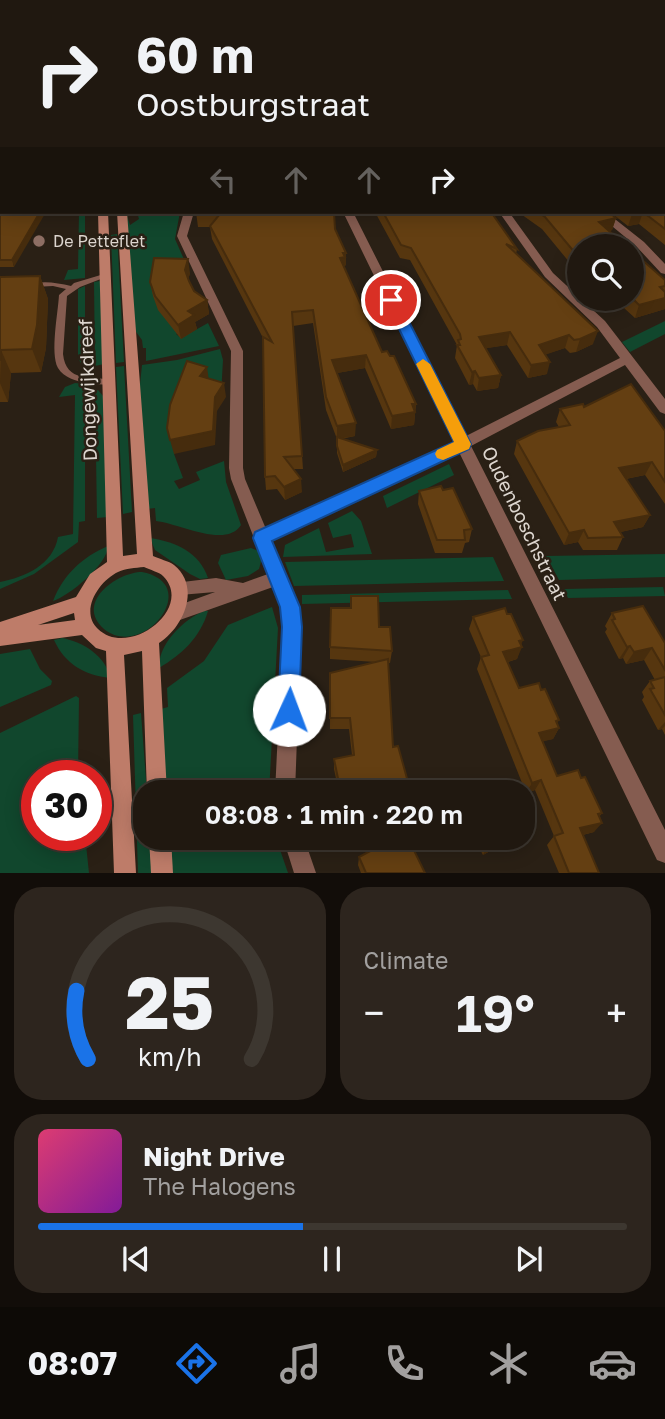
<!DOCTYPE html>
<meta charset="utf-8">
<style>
:root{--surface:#201810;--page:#2d251e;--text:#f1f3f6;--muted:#a2a09f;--line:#3d3730;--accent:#1a73e8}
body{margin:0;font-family:"Golos Text",sans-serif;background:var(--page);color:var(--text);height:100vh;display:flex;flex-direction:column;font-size:26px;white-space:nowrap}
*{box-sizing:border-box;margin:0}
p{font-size:23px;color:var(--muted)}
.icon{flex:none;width:38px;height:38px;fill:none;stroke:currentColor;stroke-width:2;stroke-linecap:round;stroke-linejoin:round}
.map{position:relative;height:873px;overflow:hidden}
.details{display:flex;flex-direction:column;gap:14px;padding:14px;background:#120d09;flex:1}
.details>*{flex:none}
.top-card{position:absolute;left:0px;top:0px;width:665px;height:214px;box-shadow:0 4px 18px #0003,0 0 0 2px var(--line);background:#201810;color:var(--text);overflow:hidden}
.controls{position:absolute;left:567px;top:234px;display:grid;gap:14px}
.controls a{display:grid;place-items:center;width:77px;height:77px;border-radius:50%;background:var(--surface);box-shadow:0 4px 18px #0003,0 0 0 2px var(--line);font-size:35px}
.speed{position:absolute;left:21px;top:760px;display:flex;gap:14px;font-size:35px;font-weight:700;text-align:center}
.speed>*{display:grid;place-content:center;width:91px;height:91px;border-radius:50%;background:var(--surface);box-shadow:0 4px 18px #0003,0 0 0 2px var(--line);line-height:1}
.speed .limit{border:10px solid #d22;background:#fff;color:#111}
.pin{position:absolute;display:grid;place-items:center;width:60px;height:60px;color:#fff;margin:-30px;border:4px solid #fff;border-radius:50%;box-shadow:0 2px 7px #0007}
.me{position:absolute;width:77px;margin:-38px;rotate:2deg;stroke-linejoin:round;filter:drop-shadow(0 0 5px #0008)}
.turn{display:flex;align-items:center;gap:24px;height:147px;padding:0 21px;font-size:32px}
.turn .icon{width:91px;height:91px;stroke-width:2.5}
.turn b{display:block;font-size:49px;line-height:60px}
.lanes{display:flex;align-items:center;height:66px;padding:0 21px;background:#0003;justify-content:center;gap:35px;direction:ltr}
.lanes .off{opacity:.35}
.big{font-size:52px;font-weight:600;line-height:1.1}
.details .card{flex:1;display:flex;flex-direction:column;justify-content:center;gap:10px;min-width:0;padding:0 24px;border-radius:28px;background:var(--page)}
.details .dial{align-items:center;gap:0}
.dial svg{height:182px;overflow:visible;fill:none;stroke:var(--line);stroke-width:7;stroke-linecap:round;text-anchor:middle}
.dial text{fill:var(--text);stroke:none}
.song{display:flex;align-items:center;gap:21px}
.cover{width:84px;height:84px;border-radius:10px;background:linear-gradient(135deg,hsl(340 70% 55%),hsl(290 70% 35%))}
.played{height:7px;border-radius:4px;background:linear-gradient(90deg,var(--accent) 45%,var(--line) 45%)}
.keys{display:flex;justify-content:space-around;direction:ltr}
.heat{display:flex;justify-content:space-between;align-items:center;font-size:38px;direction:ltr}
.details .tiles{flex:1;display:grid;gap:14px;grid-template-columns:1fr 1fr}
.card:last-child{grid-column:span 2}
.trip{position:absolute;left:133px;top:780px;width:402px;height:70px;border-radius:28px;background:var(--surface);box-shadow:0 4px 18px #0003,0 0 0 2px var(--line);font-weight:600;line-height:70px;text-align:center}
.dock{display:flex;height:112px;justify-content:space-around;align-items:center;background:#0d0a06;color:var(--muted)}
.dock .icon{width:49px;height:49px}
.dock .selected{color:var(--accent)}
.dock b{font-size:32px;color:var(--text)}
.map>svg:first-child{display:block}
.green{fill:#11472d}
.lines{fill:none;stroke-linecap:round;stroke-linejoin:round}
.lane{fill:#855c50;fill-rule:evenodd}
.street{fill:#855c50;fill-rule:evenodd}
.secondary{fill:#be7c69;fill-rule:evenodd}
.wall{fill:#56360f}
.shaded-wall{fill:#462c0d}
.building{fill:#643f12;stroke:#462c0d;stroke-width:2}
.route{fill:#1a73e8;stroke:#114b97;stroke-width:2}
.slow{fill:#f59e0b}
.education-dot{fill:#8d6e63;stroke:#2a2015;stroke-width:2.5}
.labels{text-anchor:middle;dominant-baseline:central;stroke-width:5;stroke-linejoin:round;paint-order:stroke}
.far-poi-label{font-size:16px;fill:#ddd6cf;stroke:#2a2015;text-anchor:start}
.street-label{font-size:19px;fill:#ddd6cf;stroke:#2a2015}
</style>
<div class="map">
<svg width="665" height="873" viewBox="0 0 665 873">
<rect width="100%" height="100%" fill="#2a2015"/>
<g class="green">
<polygon points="79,212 85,212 85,278 64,280 68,270 78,269"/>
<polygon points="126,212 130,225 139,219 137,212 180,212 175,239 190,273 157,272 181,331 176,334 181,338 208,323 219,346 146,361 146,348 143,348 142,340 134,329"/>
<polygon points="117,234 124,362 116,363 111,235"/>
<polygon points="100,281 104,364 95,366 94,282"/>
<polygon points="85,286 85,367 84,367 78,359 78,289"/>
<polygon points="665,321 665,334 630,352 622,342"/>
<path d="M220,349l3,11 -2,35 -47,59 9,24 -9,3 5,8 21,-9 -4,-8 28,-11 2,21 15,43c-15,24 -63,-2 -85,-4l-1,-13 -8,1 -9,-124 2,-1 2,-19 35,-5z"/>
<polygon points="124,366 132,512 123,514 116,367"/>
<path d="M75,383l10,1v137l-6,1 -1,20 -44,32 -34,15v-7c25,-5 53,-17 58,-45l15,-3 2,-139 -16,2 6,-10z"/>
<polygon points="98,390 103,396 108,517 97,518 95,391"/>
<polygon points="449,464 454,475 387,508 383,496"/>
<polygon points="352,511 361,521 372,554 283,557 285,545 319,528 326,552 354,547 351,534 333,538 328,523"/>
<path d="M150,538c26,4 49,14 58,40l-8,1 -10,-5 -35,-24z"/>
<path d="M108,546c0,18 -39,50 -55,55 10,-26 29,-44 55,-55z"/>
<polygon points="251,548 259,551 262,558 259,569 248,576 226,580 218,563 221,555"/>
<polygon points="665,554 665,577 559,580 546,556"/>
<polygon points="493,557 504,581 294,586 285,562"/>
<path d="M142,572c62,12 1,89 -38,57 -30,-26 13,-57 38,-57z"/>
<polygon points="663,587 665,596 568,598 564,589"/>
<polygon points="508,590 512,599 302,604 302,595"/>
<polygon points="272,607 278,628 269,793 166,793 161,709 168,707 167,688 204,661 228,625"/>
<path d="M204,611h4c-8,27 -26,43 -49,57 -1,-24 24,-48 45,-57z"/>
<path d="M62,638c21,4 44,18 48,40 -26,-3 -45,-14 -56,-38z"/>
<polygon points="30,649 40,669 52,681 51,685 0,707 0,654"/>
<polygon points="76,696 79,698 78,775 37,775 37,835 85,835 89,873 0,873 0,733"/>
<polygon points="141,713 147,793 145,838 150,838 152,873 138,873 133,715"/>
<polygon points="170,838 276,838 288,873 172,873"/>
</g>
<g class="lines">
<g class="lane">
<rect x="0" y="96" width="2" height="4"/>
<rect x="0" y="118" width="2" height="4"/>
<path d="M104,274l3,2 -1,1 -26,10 -13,9 -4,58c3,29 28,22 50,26l1,2c-7,4 -18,2 -27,1 -11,-2 -23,-5 -29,-15 -8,-15 0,-55 1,-73l7,-6 -13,-3 -20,1 -4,-2c13,-5 28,-2 42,1l3,-3z"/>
</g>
<g class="street">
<rect x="663" y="90" width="2" height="4"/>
<polygon points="0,112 2,112 0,119"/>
<rect x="0" y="156" width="2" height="6"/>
<polygon points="184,212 194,212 187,236 243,351 243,468 245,479 266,529 455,442 343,212 353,212 466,436 620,358 597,327 545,277 499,212 509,212 553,273 605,321 665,399 665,414 660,412 625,365 471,446 665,830 665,863 657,860 459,452 271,541 298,607 301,627 295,793 275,793 283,627 282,607 273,587 177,621 171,618 168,613 171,608 215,592 180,595 174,593 172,588 174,583 216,578 243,583 268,574 231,479 229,468 231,351 177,236"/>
<polygon points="595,212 606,212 644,242 665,264 665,274 661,273 636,246"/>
<polygon points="283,838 304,838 316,873 294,873"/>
</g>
<g class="secondary">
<rect x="122" y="0" width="6" height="2"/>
<polygon points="663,9 665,9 663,14"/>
<path d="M98,212h10l15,344 14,-2 -20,-342h10l26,344c6,3 16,5 21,9 27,22 10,62 -15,78l8,150h-20l-5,-142 -18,4 12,218h-22l-8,-222 -10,-3 -14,-13 -82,11v-24l76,-25 14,-23 17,-12zM144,567c6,3 15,5 19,9 32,32 -34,83 -65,53 -19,-18 1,-48 20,-57 8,-4 17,-4 26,-5zM74,613l1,7 -37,5z"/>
<polygon points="149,838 171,838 173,873 151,873"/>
</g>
</g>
<g class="wall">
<polygon points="665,151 665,245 639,224 628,226 610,212 663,212"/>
<polygon points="0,204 14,267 0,267"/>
<polygon points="196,212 335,229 346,265 344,266 344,267 382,352 416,404 414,425 391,429 365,368 337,373 355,436 341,439 377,450 376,457 343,472 337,453 337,439 326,410 313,323 293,326 303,469 293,469 302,492 285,500 277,489 266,490 265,477 263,338 212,239 210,227 198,227"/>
<polygon points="375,212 491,212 517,249 516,254 593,344 576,352 570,353 565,348 546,354 547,374 528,378 507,345 486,348 501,375 498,388 477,391 473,384 469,385 455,358 457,345 410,260 400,258"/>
<polygon points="518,212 609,212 616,218 612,230 579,247 579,278 568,267 570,263 542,229"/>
<polygon points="632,251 665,280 665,309 635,318 624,308 613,311 601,299 632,299"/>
<polygon points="190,273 188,280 194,291 207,300 209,314 195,322 197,329 181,339 158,310 153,296 150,282"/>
<polygon points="40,276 48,299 46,348 41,372 11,373 8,402 0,402 0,277"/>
<polygon points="584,407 665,431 665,504 645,475 626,479 650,515 643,527 620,532 623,537 617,550 583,550 578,542 564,545 514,454 517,441 559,427 556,422 560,409"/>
<polygon points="443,490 472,529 469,542 465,543 462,553 435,553 418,504 419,491"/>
<polygon points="351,596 379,627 392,651 390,663 388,663 393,747 408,782 417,793 339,793 334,769 334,759 352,755 349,729 330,729 330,673 376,662 330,659 330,647 351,608"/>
<polygon points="612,613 665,643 665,735 662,729 658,730 642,700 644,697 642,692 650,681 655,680 644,660 626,664 623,658 619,659 605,632 607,629 605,626"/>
<polygon points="473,617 521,645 517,659 508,662 519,688 557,724 559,728 553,739 542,741 557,776 581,778 602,813 599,817 594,832 583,835 599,873 559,873 547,845 554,836 535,790 526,793 477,669 481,657 469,629"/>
<polygon points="373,838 414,838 410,841 425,873 361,873 358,865 359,857 376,848"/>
<polygon points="478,838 497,847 483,855 476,842"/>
</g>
<g class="shaded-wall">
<polygon points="94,0 104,0 104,2 93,2"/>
<polygon points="40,212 46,212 14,267 12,260"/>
<polygon points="643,212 639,224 628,226 632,214"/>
<polygon points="616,218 612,230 596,234 599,222"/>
<polygon points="343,253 346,253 346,265 344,266 344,270 340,258"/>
<polygon points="188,259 190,273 187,284 185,270"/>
<polygon points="40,276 48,299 46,348 41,372 32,349"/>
<polygon points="665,298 665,309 635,318 639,305"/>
<polygon points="617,299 628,299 624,308 613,311"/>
<polygon points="207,300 209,314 195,322 197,329 181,339 178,325 188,311"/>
<polygon points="598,331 593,344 576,352 580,339"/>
<polygon points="510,332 507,345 476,350 479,337"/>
<polygon points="569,335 565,348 536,358 539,345"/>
<polygon points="1,350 11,373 8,402 0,383"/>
<polygon points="366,355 365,368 332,374 332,360"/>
<polygon points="550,362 547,374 528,378 531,365"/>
<polygon points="207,367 209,381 200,376"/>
<polygon points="475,371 473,384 469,385 472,372"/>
<polygon points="501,375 498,388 477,391 479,378"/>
<polygon points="224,383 226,397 217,411 215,445 174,454 170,440 215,397"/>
<polygon points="412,404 416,404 414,425 391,429 392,416"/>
<polygon points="356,423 355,436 337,439 337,426"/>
<polygon points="377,450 376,457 343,472 343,465"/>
<polygon points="652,462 645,475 614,481 619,468"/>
<polygon points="301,479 302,492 285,500 284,487"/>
<polygon points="650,515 643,527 608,535 614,522"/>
<polygon points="584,530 578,542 564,545 569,533"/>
<polygon points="523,640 520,648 522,647 517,659 499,664 503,652 519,641"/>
<polygon points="630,646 623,658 619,659 627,647"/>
<polygon points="652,648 644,660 626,664 634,652"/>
<polygon points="559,720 554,729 559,728 553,739 533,744 539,733 556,721"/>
<polygon points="665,722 665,726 662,729 658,730"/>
<polygon points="541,780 535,790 526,793 532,783"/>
<polygon points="602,823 594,832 573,837 580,828"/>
<polygon points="500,843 497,847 483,855 485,851"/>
</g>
<g class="building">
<polygon points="5,0 94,0 93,2 4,2"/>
<polygon points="212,0 244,0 243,2 212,2"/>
<rect x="304" y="0" width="31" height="2"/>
<polygon points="395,0 427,0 427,2 396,2"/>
<polygon points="487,0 518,0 519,2 488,2"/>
<polygon points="665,103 665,140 663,140 663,105"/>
<polygon points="663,150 665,151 665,229 643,212 663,212"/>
<polygon points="0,204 2,204 2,212 40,212 12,260 0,260"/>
<polygon points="196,212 334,212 335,229 346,253 343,253 345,257 340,258 382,352 387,351 390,356 394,356 416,404 412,404 415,412 392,416 366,355 332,360 356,423 337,426 326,397 313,310 292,312 302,456 284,457 301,479 284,487 275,476 265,477 263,337 272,342 210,226 220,214 196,214"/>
<polygon points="383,212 491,212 517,249 506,244 598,331 580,339 574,340 569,335 539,345 550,362 531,365 510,332 479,337 501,375 479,378 475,371 472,372 457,345 460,345 458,340 461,339 460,334 411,248 401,245"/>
<polygon points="538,212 609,212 616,218 599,222 627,247 579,247 579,262 572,255 576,254 545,217"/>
<polygon points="629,212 643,212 632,214"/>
<polygon points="632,251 665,280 665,286 660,287 665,292 665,298 639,305 632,298"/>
<polygon points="154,258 188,259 185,270 189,281 194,291 207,300 188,311 194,315 178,325 155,296 150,282"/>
<polygon points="40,276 37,325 32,349 1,350 0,361 0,277"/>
<polygon points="187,361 207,367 200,376 224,383 215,397 213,431 170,440 167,428 170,405"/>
<polygon points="631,384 665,431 665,482 652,462 619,468 650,515 614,522 623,537 588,538 584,530 569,533 517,441 538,431 570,425 560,409 583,404 584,407"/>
<polygon points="337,437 377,450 343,465 337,446"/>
<polygon points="441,486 443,490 453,488 472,529 464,530 465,540 437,540 419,491"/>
<polygon points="351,596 378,596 379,627 390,627 392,651 330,647 331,608 351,608"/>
<polygon points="643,606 665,643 665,670 652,648 634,652 630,646 627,647 612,620 615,619 612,613"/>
<polygon points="505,608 507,614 511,614 523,640 519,641 522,647 503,652 519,688 539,683 541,690 545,689 559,720 556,721 559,728 539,733 557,776 578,770 581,778 585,777 602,813 598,814 602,823 580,828 599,873 569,873 554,836 563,833 541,780 532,783 481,657 489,655 473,617"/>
<polygon points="388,659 393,747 398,746 408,782 416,790 417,793 341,793 334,759 354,755 350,718 330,718 330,673"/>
<polygon points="665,677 665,715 650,689 654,688 650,681"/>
<polygon points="377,838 408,838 425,873 366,873 359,857 378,847"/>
<polygon points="478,838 497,838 500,843 485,851"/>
</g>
<polygon class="route" points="391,296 398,300 471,444 469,449 272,541 300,607 302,627 299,710 296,717 289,720 281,717 278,710 282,627 280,607 253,538 255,532 454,442 385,300"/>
<polygon class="slow" points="423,359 430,364 471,444 469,449 443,460 437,458 435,454 437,450 454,442 416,364"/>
<circle class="education-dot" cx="39" cy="241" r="7"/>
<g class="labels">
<g class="far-poi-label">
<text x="53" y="241">De Petteflet</text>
</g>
<g class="street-label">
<text transform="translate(87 390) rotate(-92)">Dongewijkdreef</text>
<text transform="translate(525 523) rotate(64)">Oudenboschstraat</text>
</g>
</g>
</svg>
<div class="controls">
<a><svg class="icon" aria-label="search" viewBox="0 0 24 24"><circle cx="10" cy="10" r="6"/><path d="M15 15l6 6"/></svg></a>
</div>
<div class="speed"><div class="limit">30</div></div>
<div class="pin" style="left:391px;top:300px;background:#d93025"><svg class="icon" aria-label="arrive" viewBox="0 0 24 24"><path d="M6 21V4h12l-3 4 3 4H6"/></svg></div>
<svg class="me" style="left:289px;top:710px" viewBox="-20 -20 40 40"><circle r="19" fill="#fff"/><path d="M0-13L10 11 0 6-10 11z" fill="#1a73e8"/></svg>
<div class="trip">08:08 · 1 min · 220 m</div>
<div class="top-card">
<div class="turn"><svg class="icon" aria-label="right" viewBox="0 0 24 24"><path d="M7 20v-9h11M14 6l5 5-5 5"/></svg><div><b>60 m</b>Oostburgstraat</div></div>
<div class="lanes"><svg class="icon off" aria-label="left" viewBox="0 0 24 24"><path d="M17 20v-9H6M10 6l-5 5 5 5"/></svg><svg class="icon off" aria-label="ahead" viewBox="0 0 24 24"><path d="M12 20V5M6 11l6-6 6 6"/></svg><svg class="icon off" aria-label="ahead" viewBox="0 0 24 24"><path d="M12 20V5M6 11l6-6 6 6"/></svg><svg class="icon" aria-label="right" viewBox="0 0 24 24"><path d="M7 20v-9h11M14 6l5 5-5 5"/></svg></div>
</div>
</div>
<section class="details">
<div class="tiles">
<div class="card dial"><svg viewBox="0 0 100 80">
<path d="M14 69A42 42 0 1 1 86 69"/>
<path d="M14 69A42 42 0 0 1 9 39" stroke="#1a73e8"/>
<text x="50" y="56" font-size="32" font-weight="700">25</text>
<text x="50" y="72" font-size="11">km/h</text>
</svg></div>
<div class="card"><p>Climate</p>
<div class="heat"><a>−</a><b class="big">19°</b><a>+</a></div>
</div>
<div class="card">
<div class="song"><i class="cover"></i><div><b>Night Drive</b><p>The Halogens</p></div></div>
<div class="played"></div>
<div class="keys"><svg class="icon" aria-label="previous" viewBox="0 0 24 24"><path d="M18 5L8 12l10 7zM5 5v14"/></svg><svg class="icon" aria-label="pause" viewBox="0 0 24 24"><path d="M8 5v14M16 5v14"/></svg><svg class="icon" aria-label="next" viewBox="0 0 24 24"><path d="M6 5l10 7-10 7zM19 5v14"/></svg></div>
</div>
</div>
</section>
<nav class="dock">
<b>08:07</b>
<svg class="icon selected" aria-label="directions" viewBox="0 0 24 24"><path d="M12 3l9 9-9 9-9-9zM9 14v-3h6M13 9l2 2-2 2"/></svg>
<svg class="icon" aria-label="music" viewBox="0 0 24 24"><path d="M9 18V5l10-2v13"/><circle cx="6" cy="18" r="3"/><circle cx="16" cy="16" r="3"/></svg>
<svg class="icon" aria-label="phone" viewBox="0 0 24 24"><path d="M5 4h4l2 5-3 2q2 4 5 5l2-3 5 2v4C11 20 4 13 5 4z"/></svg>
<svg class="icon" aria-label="climate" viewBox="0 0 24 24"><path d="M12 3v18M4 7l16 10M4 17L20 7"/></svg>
<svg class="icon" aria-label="car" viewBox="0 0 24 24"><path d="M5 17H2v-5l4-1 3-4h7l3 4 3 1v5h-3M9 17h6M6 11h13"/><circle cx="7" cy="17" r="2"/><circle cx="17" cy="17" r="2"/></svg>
</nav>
